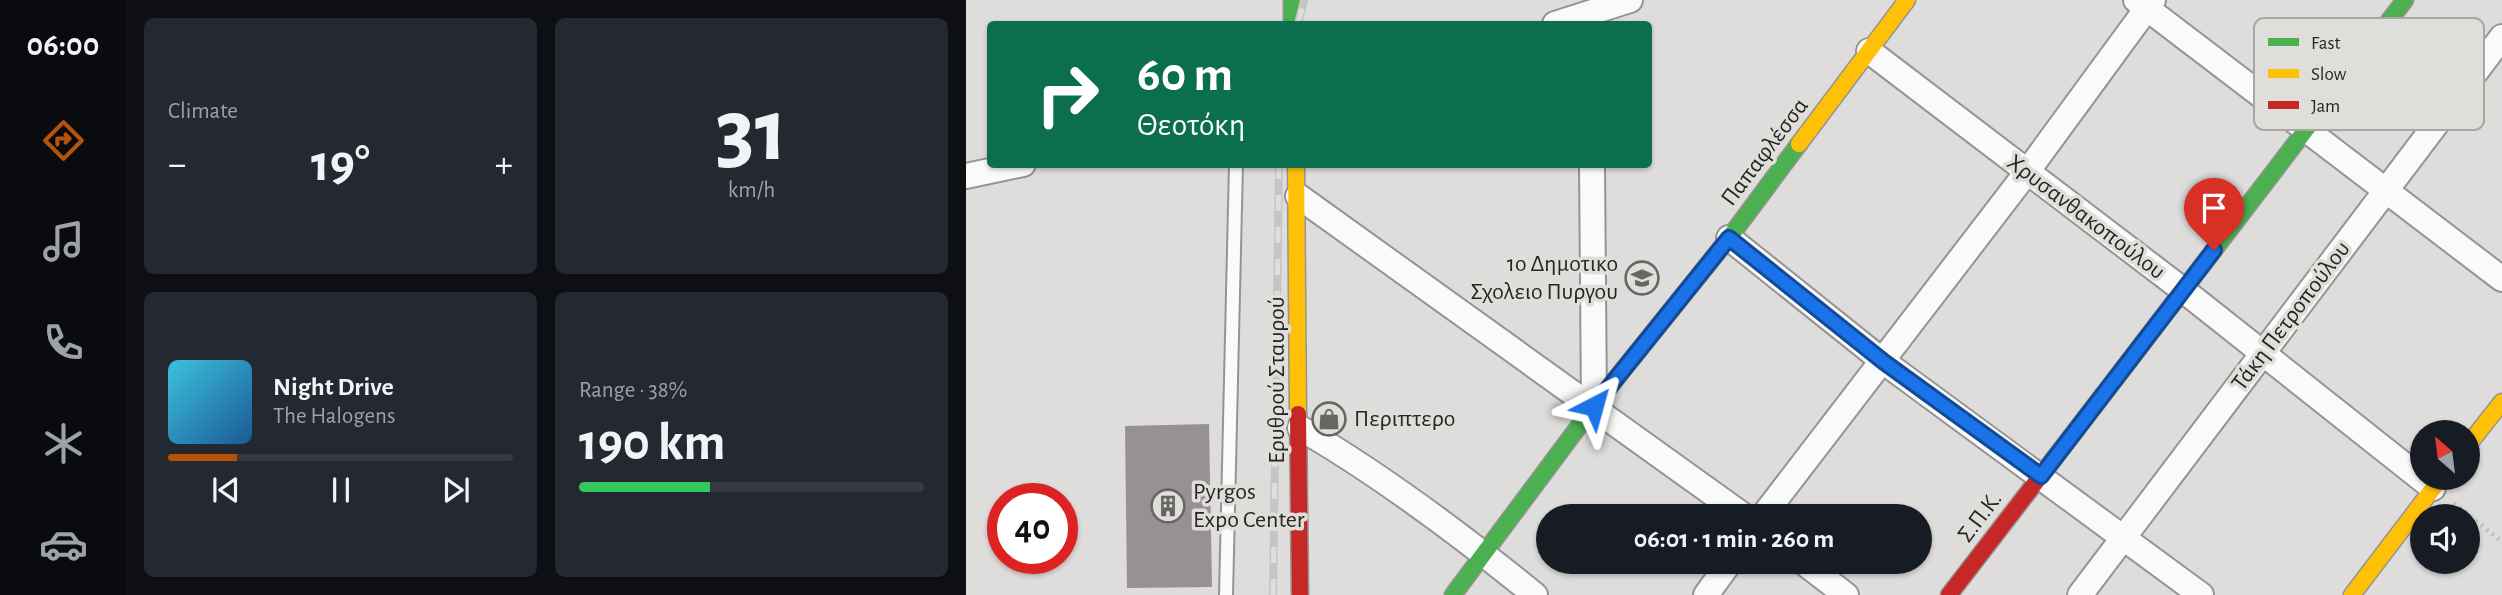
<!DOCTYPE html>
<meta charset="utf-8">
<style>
:root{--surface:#171b24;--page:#242831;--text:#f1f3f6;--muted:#9ea1a6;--line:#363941;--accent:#b45309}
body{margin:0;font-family:"Alegreya Sans",sans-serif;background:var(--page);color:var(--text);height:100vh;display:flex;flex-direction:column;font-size:26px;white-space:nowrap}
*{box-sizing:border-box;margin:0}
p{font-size:23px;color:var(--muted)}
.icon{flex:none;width:38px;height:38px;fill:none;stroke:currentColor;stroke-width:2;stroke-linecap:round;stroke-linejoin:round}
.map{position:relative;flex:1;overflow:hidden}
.side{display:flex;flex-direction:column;gap:18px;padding:18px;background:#0d0f14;width:840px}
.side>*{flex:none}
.banner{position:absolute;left:21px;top:21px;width:665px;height:147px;border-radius:7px;box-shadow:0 2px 5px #0004;background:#0b6e4f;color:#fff;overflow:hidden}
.needle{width:46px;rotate:332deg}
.tools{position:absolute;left:1444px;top:420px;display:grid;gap:14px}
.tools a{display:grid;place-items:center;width:70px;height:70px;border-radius:50%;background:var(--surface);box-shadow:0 2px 5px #0004;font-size:35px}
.speed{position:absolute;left:21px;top:483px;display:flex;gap:14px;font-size:35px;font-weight:700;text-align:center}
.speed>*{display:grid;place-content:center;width:91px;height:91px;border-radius:50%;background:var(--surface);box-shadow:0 2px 5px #0004;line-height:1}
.speed .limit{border:10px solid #d22;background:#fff;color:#111}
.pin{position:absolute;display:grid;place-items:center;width:60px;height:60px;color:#fff;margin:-72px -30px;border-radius:50% 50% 50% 0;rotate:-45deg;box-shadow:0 0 7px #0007}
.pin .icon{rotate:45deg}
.me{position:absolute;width:77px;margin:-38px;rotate:39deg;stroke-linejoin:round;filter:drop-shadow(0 0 5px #0008)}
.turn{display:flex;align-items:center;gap:24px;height:147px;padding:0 35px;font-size:32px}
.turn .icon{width:91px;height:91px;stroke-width:2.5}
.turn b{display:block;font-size:49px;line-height:60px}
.big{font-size:52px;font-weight:600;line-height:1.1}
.side .tile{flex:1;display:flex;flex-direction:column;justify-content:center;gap:10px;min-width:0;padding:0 24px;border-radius:10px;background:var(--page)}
.side .dial{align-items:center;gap:0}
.dial b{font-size:91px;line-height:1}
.song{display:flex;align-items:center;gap:21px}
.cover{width:84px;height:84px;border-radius:10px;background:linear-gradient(135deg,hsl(190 70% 55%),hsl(210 70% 35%))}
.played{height:7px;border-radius:4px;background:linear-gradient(90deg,var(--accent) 20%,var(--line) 20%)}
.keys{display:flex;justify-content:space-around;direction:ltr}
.heat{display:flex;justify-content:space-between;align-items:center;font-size:38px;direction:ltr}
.charge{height:10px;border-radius:5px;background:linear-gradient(90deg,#34c759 38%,var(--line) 0)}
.side .tiles{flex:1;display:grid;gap:18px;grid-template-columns:repeat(2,1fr)}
.trip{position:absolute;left:570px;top:504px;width:396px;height:70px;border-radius:35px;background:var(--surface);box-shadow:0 2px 5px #0004;font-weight:600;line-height:70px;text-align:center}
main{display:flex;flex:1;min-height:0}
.menu{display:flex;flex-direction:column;width:126px;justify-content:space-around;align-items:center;background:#090b0e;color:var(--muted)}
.menu .icon{width:49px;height:49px}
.menu .active{color:var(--accent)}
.menu b{font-size:32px;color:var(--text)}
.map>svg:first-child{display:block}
.building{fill:#969195}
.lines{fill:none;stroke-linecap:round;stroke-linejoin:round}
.lane-casing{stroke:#969493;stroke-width:16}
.street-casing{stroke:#969493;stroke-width:28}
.fast-casing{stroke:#969493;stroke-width:19}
.slow-casing{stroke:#969493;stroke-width:19}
.jam-casing{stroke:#969493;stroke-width:19}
.path{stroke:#bcbcbc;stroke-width:4.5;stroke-dasharray:2 5;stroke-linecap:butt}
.lane{stroke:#fafafa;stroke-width:12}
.street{stroke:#fafafa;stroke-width:24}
.fast{stroke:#4caf50;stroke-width:16}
.slow{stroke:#ffc107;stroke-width:16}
.jam{stroke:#c62828;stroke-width:16}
.rail-casing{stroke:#c6c5c5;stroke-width:8}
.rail{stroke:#e0deda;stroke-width:5;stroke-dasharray:16;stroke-linecap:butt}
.route-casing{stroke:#114b97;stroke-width:18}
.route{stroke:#1a73e8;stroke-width:12}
.labels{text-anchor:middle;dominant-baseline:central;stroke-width:7;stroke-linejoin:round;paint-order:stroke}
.street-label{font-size:24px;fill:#272624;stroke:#e0deda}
.poi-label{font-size:24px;fill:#272624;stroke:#e0deda;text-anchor:start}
.key{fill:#e0deda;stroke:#a8a7a3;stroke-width:2}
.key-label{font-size:19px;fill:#272624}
</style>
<main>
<nav class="menu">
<b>06:00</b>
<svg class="icon active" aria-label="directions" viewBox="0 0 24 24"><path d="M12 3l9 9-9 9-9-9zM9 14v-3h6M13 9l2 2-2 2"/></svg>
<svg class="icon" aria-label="music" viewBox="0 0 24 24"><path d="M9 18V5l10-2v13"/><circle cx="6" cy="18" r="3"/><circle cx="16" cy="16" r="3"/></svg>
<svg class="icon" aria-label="phone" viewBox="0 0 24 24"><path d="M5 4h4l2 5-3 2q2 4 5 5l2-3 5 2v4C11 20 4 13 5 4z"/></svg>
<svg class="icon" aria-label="climate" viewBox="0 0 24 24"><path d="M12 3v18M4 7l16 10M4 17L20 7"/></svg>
<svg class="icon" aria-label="car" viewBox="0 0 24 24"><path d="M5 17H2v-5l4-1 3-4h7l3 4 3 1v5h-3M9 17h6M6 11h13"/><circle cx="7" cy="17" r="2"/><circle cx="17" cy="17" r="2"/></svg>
</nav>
<section class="side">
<div class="tiles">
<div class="tile"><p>Climate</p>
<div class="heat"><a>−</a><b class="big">19°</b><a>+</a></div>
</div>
<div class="tile dial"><b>31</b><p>km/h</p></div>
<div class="tile">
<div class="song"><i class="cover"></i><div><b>Night Drive</b><p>The Halogens</p></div></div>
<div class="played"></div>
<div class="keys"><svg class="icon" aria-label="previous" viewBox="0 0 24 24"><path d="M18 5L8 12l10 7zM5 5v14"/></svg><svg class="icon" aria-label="pause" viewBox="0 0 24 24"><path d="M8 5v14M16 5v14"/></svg><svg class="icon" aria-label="next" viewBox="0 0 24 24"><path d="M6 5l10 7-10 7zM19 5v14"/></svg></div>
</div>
<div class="tile"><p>Range · 38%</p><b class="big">190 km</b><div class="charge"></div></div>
</div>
</section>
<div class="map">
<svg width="1536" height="595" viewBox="0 0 1536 595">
<rect width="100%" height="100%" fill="#dfdddb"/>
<polygon class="building" points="243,424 246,587 161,588 159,426"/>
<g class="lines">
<defs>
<polyline id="lane" points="260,595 270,164"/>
<g id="street">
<polyline points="1170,0 1536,279"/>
<polyline points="589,24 664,0"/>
<polyline points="903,51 1217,290 1467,488"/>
<polyline points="626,164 628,406"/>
<polyline points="0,176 57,164"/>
<polyline points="332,196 778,516"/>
<polyline points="763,238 918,362 1235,595"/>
<path d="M334,428c83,48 161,107 235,167"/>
<polyline points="797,516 1061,172 1187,0"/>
<polyline points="837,562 880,595"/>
<polyline points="740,595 764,562"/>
<polyline points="1114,595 1536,37"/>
</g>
<g id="fast">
<polyline points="326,0 326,24"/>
<polyline points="1163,361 1439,0"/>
<polyline points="487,595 628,406 763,238 833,144"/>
</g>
<g id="slow">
<polyline points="833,144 941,0"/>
<polyline points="330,164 332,414"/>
<polyline points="1502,445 1536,402"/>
<polyline points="1386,595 1475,478"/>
</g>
<g id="jam">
<polyline points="332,414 334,595"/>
<polyline points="983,595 1163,361"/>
</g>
</defs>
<use href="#lane" class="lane-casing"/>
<use href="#street" class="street-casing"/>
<use href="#fast" class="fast-casing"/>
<use href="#slow" class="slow-casing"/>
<use href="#jam" class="jam-casing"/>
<polyline class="path" points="1488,503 1536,542"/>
<use href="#lane" class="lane"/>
<use href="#street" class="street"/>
<use href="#fast" class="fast"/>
<use href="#slow" class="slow"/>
<use href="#jam" class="jam"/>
<defs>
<g id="rail">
<polyline points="332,24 338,0"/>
<polyline points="307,595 313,164"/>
</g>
</defs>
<use href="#rail" class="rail-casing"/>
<use href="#rail" class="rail"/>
</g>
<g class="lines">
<defs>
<polyline id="route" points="628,406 763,238 918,362 1075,476 1248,250"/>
</defs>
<use href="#route" class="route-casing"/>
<use href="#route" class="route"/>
</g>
<defs>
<symbol id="school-ring" viewBox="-11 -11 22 22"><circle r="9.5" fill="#e0deda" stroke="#676664" stroke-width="1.5"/><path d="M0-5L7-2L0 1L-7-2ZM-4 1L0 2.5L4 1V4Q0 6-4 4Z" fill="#676664"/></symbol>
<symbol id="shop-ring" viewBox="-11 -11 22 22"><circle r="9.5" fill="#e0deda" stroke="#676664" stroke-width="1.5"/><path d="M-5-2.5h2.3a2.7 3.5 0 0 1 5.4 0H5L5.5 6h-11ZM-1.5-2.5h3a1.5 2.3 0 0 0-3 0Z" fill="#676664"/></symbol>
<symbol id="building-ring" viewBox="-11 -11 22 22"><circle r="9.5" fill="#e0deda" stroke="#676664" stroke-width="1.5"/><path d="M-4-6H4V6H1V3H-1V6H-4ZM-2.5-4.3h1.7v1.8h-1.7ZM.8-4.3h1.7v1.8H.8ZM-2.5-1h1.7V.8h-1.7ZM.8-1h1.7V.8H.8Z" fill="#676664"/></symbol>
</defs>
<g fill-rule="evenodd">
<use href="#school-ring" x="657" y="259" width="38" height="38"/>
<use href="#shop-ring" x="344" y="400" width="38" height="38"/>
<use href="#building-ring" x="183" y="487" width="38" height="38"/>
</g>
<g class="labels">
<g class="street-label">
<text transform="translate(799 152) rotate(-53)">Παπαφλέσσα</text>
<text transform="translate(1120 217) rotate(37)">Χρυσανθακοπούλου</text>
<text transform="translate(1325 316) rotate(-53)">Τάκη Πετροπούλου</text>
<text transform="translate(311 380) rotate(-90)">Ερυθρού Σταυρού</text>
<text transform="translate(1014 517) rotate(-53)">Σ.Π.Κ.</text>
</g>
<g class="poi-label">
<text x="652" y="264" text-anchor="end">1ο Δημοτικο<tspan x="652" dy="28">Σχολειο Πυργου</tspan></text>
<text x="388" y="419">Περιπτερο</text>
<text x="227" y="492">Pyrgos<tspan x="227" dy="28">Expo Center</tspan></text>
</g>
</g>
<rect x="1288" y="18" width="230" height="112" rx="10" class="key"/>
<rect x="1302" y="38" width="31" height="8" fill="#4caf50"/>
<rect x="1302" y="69" width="31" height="9" fill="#ffc107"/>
<rect x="1302" y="101" width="31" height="8" fill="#c62828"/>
<g class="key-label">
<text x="1345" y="49">Fast</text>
<text x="1345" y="80">Slow</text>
<text x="1345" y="112">Jam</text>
</g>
</svg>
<div class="tools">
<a><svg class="needle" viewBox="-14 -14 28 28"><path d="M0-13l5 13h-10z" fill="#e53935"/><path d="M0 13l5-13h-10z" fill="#9ea1a6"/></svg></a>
<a><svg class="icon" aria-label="sound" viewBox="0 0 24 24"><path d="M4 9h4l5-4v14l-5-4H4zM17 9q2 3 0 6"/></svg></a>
</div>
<div class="speed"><div class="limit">40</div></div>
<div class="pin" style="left:1248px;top:250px;background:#d93025"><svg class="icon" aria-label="arrive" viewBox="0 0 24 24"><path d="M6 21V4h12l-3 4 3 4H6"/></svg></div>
<svg class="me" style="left:628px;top:406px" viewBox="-20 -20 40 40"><path d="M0-17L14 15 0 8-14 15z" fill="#1a73e8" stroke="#fff" stroke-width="4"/></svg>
<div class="trip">06:01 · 1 min · 260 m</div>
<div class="banner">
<div class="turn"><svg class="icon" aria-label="right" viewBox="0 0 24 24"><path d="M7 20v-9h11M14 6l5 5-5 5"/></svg><div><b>60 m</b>Θεοτόκη</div></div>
</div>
</div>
</main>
